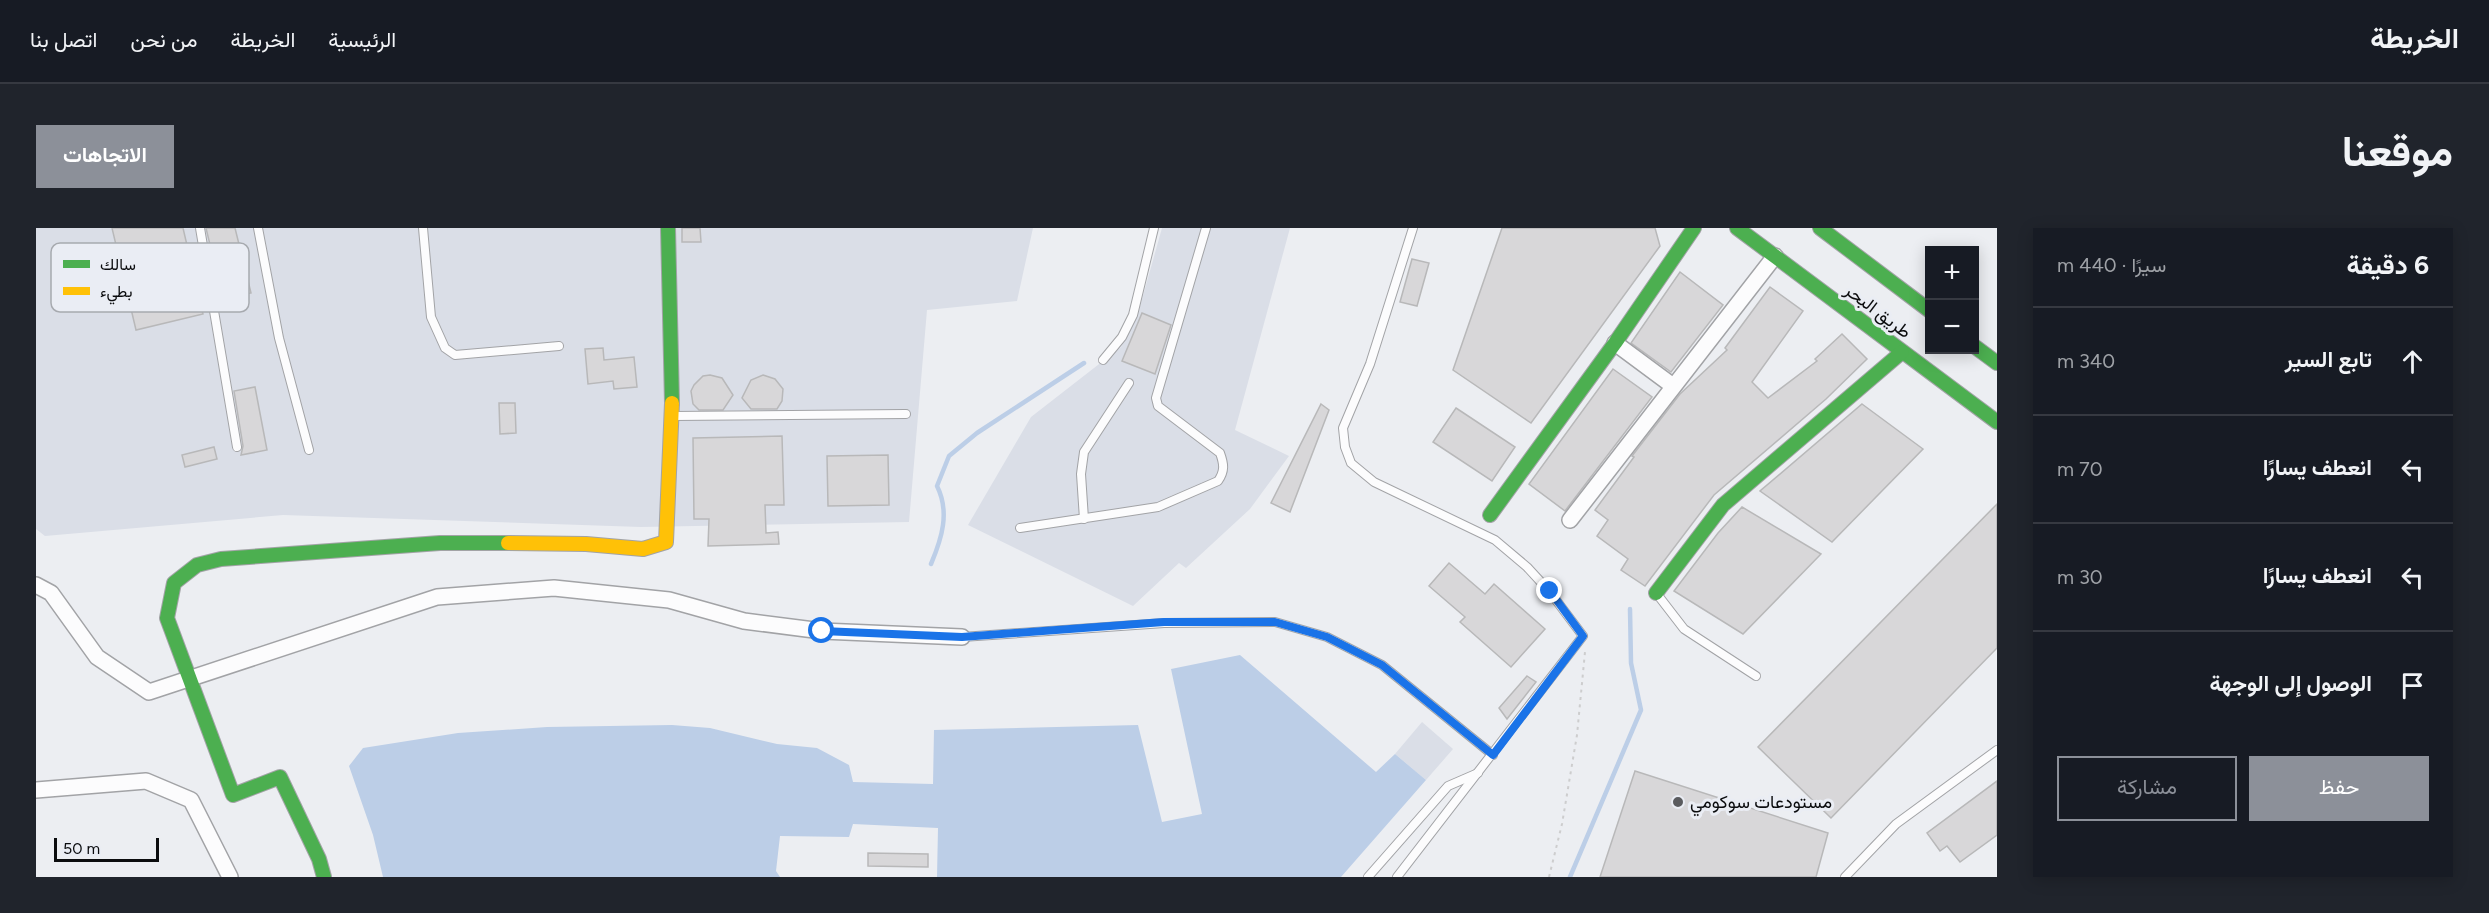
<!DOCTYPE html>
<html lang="ar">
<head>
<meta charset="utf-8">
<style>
	:root { --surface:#171b24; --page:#20242c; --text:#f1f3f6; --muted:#9ea1a6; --line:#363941; --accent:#8c9099 }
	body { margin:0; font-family:Figtree,Vazirmatn,sans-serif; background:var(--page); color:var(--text); direction:rtl }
	.controls { position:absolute; right:18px; top:18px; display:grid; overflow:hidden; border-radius:0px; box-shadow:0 3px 15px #0003 }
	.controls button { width:54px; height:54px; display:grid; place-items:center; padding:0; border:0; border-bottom:2px solid var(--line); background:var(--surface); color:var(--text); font:30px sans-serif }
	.scale { position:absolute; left:18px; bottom:15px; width:105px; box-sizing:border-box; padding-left:6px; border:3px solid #0b0c0e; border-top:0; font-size:16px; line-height:21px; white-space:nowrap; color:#0b0c0e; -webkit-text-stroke:4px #eaedf4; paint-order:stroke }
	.stop { position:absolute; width:18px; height:18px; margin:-14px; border:4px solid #1a73e8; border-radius:50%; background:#fff }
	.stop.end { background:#1a73e8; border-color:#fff; box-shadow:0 2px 6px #0008 }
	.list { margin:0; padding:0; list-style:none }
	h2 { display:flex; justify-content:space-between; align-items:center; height:78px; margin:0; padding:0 24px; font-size:26px }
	h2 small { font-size:20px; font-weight:400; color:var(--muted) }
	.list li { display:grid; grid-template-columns:39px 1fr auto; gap:18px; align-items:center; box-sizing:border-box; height:108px; padding:0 24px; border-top:2px solid var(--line) }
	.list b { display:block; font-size:22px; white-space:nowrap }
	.list em { font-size:20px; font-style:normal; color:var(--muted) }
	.actions { display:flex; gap:12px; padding:18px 24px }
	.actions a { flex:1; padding:14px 0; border:2px solid var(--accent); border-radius:0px; text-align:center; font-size:21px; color:var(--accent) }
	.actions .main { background:var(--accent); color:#fff }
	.icon { flex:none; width:33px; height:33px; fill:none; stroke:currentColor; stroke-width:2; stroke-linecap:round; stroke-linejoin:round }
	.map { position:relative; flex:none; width:1961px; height:649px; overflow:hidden; direction:ltr; border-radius:0px }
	header { display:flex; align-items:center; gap:36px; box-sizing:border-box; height:84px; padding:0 30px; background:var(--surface); border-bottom:2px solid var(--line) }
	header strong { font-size:28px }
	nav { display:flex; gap:33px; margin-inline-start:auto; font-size:21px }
	.intro { display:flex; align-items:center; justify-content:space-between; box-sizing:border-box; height:144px; padding:0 36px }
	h1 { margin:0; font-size:42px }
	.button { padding:15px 27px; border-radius:0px; background:var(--accent); color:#fff; font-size:21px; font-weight:700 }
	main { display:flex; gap:36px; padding:0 36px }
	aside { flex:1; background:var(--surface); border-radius:0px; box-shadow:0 3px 15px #0003 }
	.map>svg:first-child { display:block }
	.built { fill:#dadee7 }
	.water { fill:#bccee7 }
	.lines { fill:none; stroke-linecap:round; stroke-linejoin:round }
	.stream { stroke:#bccee7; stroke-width:4.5 }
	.building { fill:#d8d7d9; stroke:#b8b8b9; stroke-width:1.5 }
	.lane-casing { stroke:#a2a3a6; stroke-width:10 }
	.street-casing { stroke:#a2a3a6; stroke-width:18 }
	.fast-casing { stroke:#a2a3a6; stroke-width:16 }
	.slow-casing { stroke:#a2a3a6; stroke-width:16 }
	.path { stroke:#cdcdce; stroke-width:2; stroke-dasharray:3 4.5; stroke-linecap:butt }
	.lane { stroke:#fcfcfd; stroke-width:8 }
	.street { stroke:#fcfcfd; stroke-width:15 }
	.fast { stroke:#4caf50; stroke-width:14 }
	.slow { stroke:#ffc107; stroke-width:14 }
	.route { stroke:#1a73e8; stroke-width:8 }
	.poi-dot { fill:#5a5b5e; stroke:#eaedf4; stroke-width:2 }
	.labels { text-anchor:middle; stroke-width:6; stroke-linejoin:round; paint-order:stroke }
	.street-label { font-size:18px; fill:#0b0c0e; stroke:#eaedf4 }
	.poi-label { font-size:18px; fill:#0b0c0e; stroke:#eaedf4; text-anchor:start }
	.key { fill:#eaedf4; stroke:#a7aaaf; stroke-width:1.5 }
	.key-label { font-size:16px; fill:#0b0c0e }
</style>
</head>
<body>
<header>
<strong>الخريطة</strong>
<nav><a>الرئيسية</a><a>الخريطة</a><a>من نحن</a><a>اتصل بنا</a></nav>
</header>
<div class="intro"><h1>موقعنا</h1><a class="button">الاتجاهات</a></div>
<main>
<aside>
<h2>6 دقيقة<small>سيرًا · 440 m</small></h2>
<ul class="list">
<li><svg class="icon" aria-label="ahead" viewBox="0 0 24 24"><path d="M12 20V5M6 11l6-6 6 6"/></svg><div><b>تابع السير</b></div><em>340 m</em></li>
<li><svg class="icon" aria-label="left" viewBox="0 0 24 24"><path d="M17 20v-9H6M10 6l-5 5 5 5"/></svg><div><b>انعطف يسارًا</b></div><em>70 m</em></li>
<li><svg class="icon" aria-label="left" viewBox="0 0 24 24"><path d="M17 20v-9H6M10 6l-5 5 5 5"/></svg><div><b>انعطف يسارًا</b></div><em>30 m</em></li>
<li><svg class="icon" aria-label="arrive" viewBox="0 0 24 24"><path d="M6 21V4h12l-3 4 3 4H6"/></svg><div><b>الوصول إلى الوجهة</b></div></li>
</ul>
<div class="actions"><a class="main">حفظ</a><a>مشاركة</a></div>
</aside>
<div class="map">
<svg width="1961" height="649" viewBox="0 0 1961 649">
	<rect width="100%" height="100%" fill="#eceef2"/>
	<g class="built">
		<path d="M0,0H997L981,73L891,82L873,294L605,299L247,287L9,308L0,301Z"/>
		<path d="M1126,0H1254L1199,202L1253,228L1214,281L1150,340L1143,335L1097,378L932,297L995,189L1085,119L1103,82Z"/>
		<path d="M1386,494L1417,521L1390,552L1359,526Z"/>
	</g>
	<path class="water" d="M1204,427L1340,544L1359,526L1390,552L1305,649H901L902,600L817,596L813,609L744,608L740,643L744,649H347L337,607L313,538L327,520L422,505L511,499L636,497L674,500L741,516L781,520L813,537L817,554L897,556L898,502L1102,497L1126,594L1166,586L1135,441Z"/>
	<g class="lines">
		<g class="stream">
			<path d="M895,336C906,310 914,284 901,258L913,228L941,205L1048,135"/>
			<path d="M1534,649L1605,482L1595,435L1594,381"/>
		</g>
	</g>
	<g class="building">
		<path d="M76,0H147L167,86L100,102Z"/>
		<path d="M170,0H199L215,65L187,71Z"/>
		<path d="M646,0H664L665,14H646Z"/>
		<path d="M1466,0H1619L1624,18L1495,195L1417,142Z"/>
		<path d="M1376,31L1393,35L1381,78L1364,74Z"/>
		<path d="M1644,44L1687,77L1635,144L1595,115Z"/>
		<path d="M1734,59L1767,83L1716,154L1732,170L1781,133L1779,131L1806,106L1831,131L1790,171L1678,267L1609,358L1585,342L1592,331L1561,308L1572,292L1559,282L1598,229L1596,228L1644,166L1691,122L1689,120Z"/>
		<path d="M1106,85L1135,97L1119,146L1086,133Z"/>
		<path d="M567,120L568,132L598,129L601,159L578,161L577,153L552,156L549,121Z"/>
		<path d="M1577,141L1616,169L1529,283L1493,256Z"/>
		<path d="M674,147L686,150L697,167L687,182H663L657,176L655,163L658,157L667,148Z"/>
		<path d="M727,147L739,151L747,161L746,173L741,181H715L706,170L715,152Z"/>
		<path d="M219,159L231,222L205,227L207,218L198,163Z"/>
		<path d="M463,175H479L480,205L464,206Z"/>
		<path d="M1285,176L1293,182L1254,284L1235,275Z"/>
		<path d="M1826,176L1887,221L1796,314L1724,263Z"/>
		<path d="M1420,180L1479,219L1456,253L1397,214Z"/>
		<path d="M746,208L748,277H729L730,305L742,304L743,316L672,318L673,291H658L657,210Z"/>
		<path d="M178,219L181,231L149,239L146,227Z"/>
		<path d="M852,227L853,277L792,278L791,228Z"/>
		<path d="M1961,276V420L1795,590L1722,519Z"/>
		<path d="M1706,279L1785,326L1707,406L1638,363L1682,305Z"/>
		<path d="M1413,335L1449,366L1458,356L1509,401L1475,439L1424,394L1429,389L1393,358Z"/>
		<path d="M1491,448L1500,454L1471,491L1463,480Z"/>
		<path d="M1599,543L1792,605L1780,649H1564Z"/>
		<path d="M1961,553V607L1924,634L1911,618L1904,623L1891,605Z"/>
		<path d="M832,625L892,626V639L832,638Z"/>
	</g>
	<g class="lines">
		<defs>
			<g id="lane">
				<path d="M164,0L201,219"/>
				<path d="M222,0L243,110L273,222"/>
				<path d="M387,0L395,89L409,120L419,127L523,118"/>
				<path d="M1067,132L1086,109L1097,87L1118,0"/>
				<path d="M637,188L870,186"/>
				<path d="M1048,291L1045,246L1048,224L1093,155"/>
				<path d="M984,300L1122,279L1182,253C1189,243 1188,236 1184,225L1122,178L1120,170L1170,0"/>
				<path d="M1621,366L1648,401L1720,448"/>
				<path d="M926,409L1128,395L1239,394L1291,409L1346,437L1457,527"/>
				<path d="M1332,649L1412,558L1442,545"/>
				<path d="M1361,649L1547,408L1514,364L1491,339L1459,312L1338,254L1315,235L1309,219L1307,200L1334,136L1377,0"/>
				<path d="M1809,649L1860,596L1961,522"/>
			</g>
			<g id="street">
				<path d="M1579,115L1637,158"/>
				<path d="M1534,292L1739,28"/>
				<path d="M0,357L15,365L61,429L113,464L401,369L518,360L633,372L708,393L786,403L926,409"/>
				<path d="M0,562L110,553L155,572L194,649"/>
			</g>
			<g id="fast">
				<path d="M632,0L636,175"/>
				<path d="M1701,0L1961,194"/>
				<path d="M1784,0L1894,83"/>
				<path d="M1938,118L1961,135"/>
				<path d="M1454,287L1579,115L1658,0"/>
				<path d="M1620,365L1687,277L1866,124"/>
				<path d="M288,649L283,631L244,549L197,567L131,390L138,355L161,337L185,331L404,315H472"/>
			</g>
			<path id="slow" d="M472,315L550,316L607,321L630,314L636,175"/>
		</defs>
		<use href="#lane" class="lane-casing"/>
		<use href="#street" class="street-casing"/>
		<use href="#fast" class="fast-casing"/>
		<use href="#slow" class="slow-casing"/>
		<path class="path" d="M1513,649L1526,596L1541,507L1549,424"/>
		<use href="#lane" class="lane"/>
		<use href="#street" class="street"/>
		<use href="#fast" class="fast"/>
		<use href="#slow" class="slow"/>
	</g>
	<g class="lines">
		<path class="route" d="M786,403L926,409L1128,394H1239L1291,409L1346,437L1457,527L1547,408L1514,363"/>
	</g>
	<circle class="poi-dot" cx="1642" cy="574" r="6"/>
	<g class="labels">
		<g class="street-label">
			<text transform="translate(1842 83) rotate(37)" y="6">طريق البحر</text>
		</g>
		<g class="poi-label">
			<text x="1654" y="580">مستودعات سوكومي</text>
		</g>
	</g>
	<rect x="15" y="15" width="198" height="69" rx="9" class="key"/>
	<rect x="27" y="32" width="27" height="8" fill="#4caf50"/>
	<rect x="27" y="59" width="27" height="8" fill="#ffc107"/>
	<g class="key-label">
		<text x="64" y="42">سالك</text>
		<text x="64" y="69">بطيء</text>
	</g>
</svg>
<div class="controls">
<button>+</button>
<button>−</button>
</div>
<div class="scale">50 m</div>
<div class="stop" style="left:786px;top:403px"></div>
<div class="stop end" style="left:1514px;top:363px"></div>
</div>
</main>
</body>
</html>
